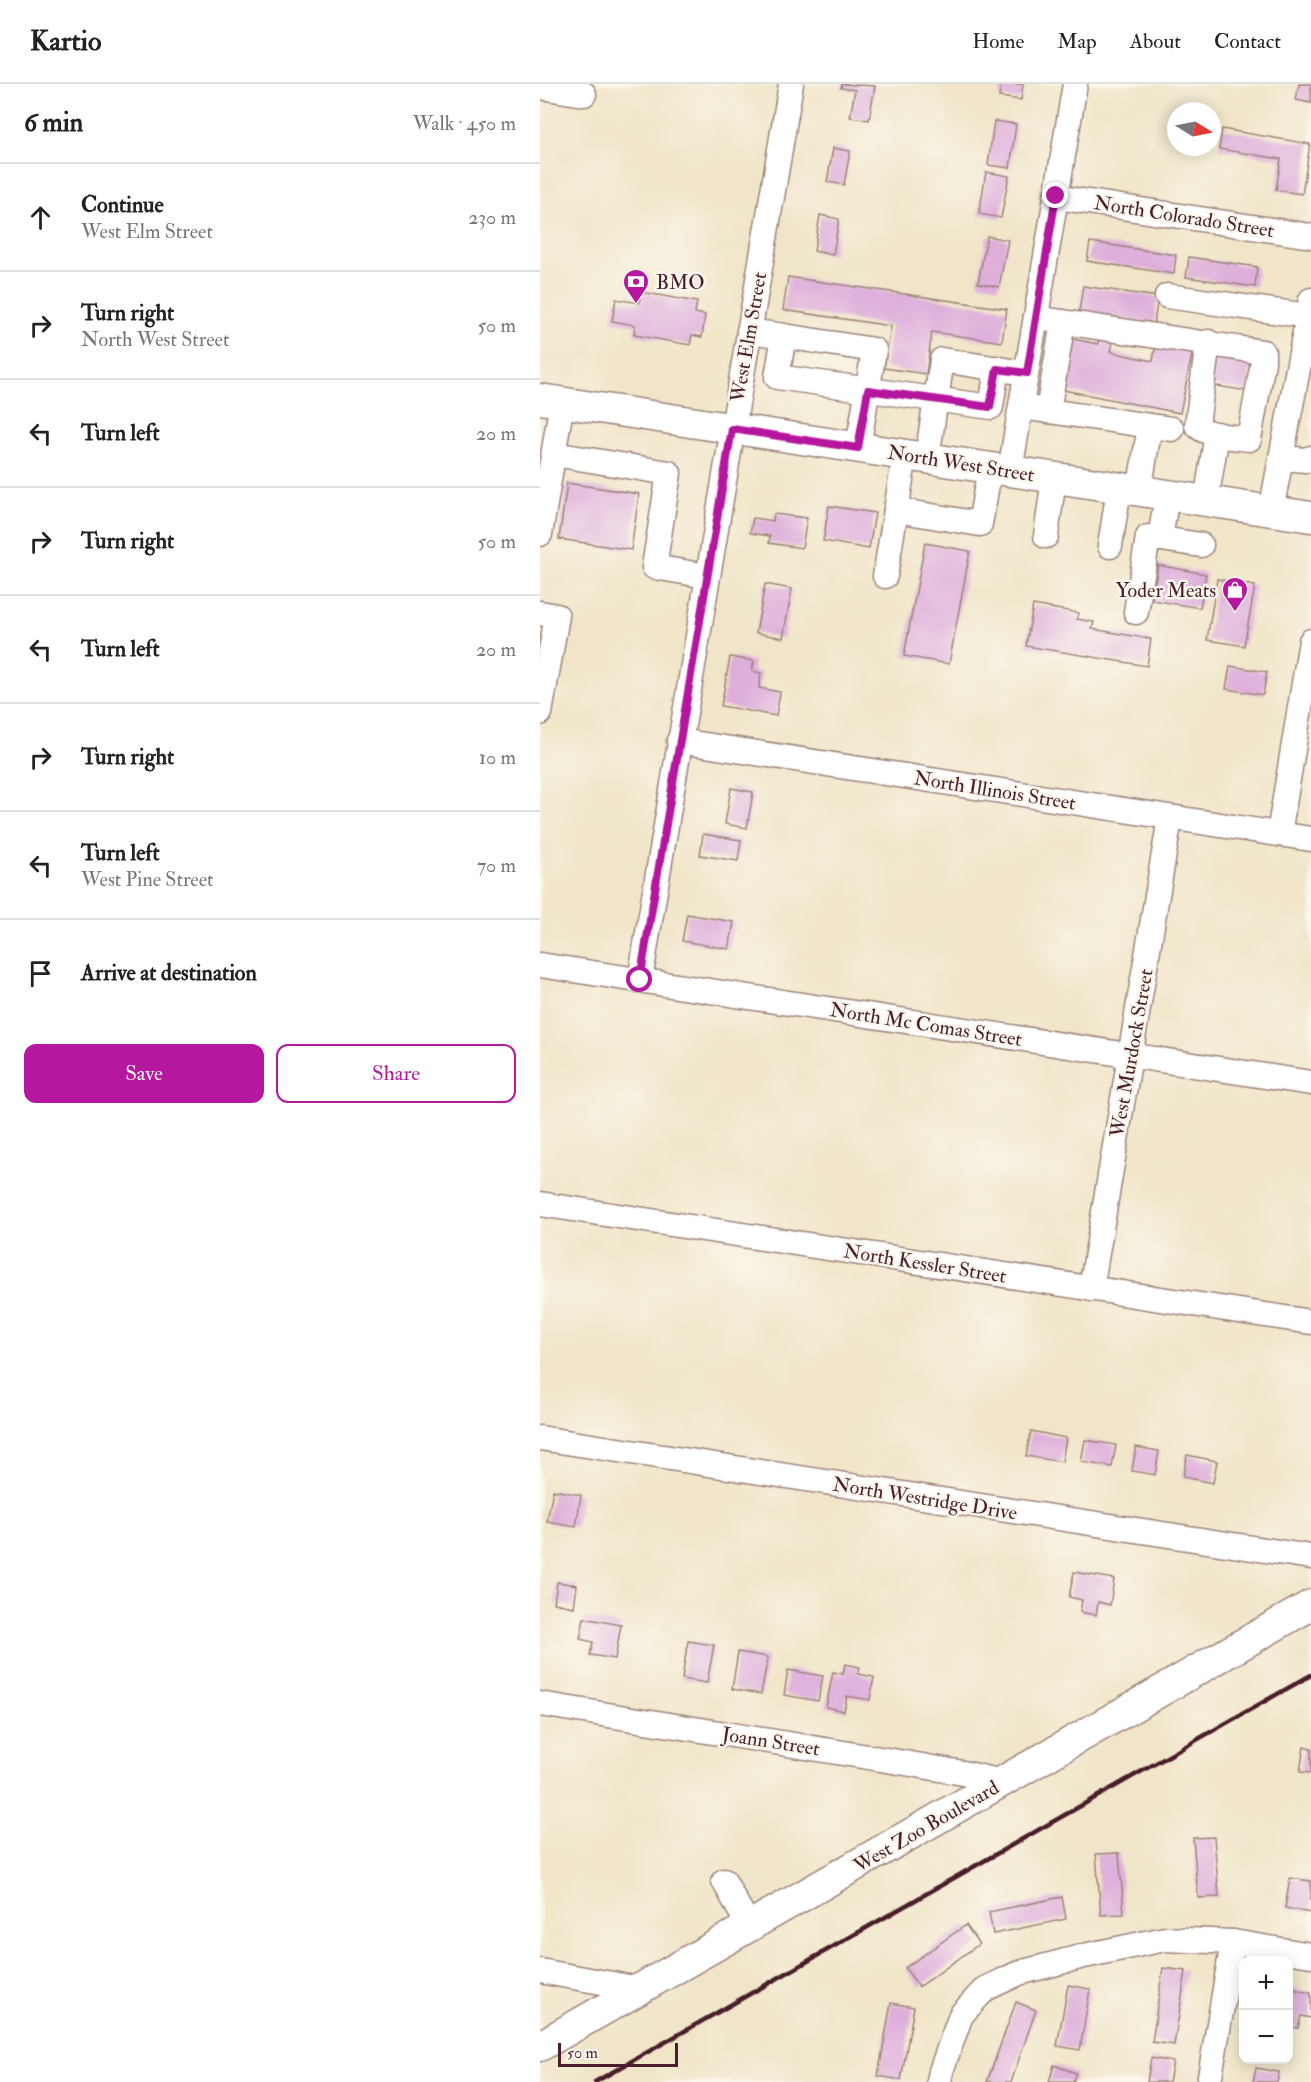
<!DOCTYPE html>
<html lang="en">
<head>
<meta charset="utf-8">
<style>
	:root { --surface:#fff; --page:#f6f6f6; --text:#222; --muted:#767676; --line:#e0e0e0; --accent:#b5179e }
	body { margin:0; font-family:"IM FELL Double Pica",serif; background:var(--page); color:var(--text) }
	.controls { position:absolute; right:18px; bottom:18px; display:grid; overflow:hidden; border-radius:12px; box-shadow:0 3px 15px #0003 }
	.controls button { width:54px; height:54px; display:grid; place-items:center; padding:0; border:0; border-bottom:2px solid var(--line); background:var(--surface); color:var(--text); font:30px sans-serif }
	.compass { position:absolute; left:627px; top:18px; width:54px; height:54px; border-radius:50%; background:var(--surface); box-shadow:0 3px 15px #0003; rotate:100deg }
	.scale { position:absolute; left:18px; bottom:15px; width:120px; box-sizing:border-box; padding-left:6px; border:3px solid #4a1f2b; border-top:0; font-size:16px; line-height:21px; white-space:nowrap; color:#4a1f2b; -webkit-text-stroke:4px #fbf7ec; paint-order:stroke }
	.stop { position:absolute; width:18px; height:18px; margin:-14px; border:4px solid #b5179e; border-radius:50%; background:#fff }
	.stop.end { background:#b5179e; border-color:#fff; box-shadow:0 2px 6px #0008 }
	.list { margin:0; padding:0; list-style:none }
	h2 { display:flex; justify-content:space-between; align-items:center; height:78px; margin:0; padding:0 24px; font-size:26px }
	h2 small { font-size:20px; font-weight:400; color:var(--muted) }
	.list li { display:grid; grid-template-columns:39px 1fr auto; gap:18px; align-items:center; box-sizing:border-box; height:108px; padding:0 24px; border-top:2px solid var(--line) }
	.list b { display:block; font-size:22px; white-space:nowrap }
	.list p { margin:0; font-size:20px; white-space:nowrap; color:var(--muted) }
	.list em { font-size:20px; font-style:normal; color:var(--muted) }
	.actions { display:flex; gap:12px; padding:18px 24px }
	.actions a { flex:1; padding:14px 0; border:2px solid var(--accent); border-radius:12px; text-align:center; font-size:21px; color:var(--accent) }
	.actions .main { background:var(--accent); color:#fff }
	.icon { flex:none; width:33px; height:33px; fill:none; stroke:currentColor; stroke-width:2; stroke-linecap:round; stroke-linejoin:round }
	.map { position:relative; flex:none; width:771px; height:1998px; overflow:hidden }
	header { display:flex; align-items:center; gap:36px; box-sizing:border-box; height:84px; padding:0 30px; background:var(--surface); border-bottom:2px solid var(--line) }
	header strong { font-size:28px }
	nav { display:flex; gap:33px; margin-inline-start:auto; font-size:21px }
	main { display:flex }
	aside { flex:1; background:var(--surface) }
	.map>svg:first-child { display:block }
	.building { fill:#deafdb }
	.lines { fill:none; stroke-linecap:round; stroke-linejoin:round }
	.minor-casing { stroke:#9d827a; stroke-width:27 }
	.major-casing { stroke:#9d827a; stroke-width:33 }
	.minor { stroke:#fff; stroke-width:24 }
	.major { stroke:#fff; stroke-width:30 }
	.rail { stroke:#4a1f2b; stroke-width:4.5 }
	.route { stroke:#b5179e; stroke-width:8 }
	.labels { text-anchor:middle; stroke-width:5; stroke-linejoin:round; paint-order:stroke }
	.street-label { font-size:20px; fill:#4a1f2b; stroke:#fbf7ec }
	.poi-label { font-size:20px; fill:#4a1f2b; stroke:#fbf7ec; text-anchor:start }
</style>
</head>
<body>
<header>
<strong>Kartio</strong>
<nav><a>Home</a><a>Map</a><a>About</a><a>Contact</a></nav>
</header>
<main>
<aside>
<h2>6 min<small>Walk · 450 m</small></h2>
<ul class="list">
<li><svg class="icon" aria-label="ahead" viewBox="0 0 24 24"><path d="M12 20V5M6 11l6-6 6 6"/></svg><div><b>Continue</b><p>West Elm Street</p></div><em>230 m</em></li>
<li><svg class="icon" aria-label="right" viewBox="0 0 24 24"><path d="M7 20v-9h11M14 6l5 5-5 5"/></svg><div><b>Turn right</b><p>North West Street</p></div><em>50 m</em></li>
<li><svg class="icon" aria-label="left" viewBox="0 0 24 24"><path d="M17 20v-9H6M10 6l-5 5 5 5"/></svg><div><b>Turn left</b></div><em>20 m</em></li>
<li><svg class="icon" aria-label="right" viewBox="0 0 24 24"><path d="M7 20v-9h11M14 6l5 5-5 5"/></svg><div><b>Turn right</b></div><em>50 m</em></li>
<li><svg class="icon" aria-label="left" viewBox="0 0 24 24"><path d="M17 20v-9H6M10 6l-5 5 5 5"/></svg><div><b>Turn left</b></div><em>20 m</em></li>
<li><svg class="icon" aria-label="right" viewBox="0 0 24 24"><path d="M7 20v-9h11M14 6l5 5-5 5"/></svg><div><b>Turn right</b></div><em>10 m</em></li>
<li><svg class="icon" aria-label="left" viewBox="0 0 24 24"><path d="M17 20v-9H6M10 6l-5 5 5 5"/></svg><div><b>Turn left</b><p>West Pine Street</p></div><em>70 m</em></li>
<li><svg class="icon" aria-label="arrive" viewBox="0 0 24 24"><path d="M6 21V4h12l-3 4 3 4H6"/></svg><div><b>Arrive at destination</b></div></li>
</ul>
<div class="actions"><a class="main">Save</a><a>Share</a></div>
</aside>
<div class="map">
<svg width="771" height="1998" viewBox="0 0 771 1998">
	<rect width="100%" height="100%" fill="#fbf7ec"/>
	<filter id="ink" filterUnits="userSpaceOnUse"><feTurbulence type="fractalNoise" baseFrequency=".0167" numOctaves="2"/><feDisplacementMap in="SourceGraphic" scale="12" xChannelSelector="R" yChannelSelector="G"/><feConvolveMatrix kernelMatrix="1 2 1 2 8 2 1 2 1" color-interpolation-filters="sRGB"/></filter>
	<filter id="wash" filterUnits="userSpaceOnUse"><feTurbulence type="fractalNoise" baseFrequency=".008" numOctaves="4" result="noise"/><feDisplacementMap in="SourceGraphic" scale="24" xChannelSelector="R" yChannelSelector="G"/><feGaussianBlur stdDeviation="1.35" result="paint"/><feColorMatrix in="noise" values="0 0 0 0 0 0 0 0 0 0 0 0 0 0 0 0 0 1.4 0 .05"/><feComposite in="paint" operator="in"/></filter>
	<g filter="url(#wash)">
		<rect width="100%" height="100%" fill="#f0e5c8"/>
		<g id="blocks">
			<g class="building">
				<path d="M302,0L335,2L329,36L310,33L315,6L301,4Z"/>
				<path d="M461,0H483L481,16L459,13Z"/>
				<path d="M759,0H771V19L756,16Z"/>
				<path d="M454,37L476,40L470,84L448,81Z"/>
				<path d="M682,45L770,60L762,110L736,106L741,75L679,65Z"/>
				<path d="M293,64L310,67L304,101L287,98Z"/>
				<path d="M446,88L469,92L461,134L439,130Z"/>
				<path d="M280,131L299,135L293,171L274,167Z"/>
				<path d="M447,152L468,156L459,203L438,199Z"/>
				<path d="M550,158L636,171L634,190L547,177Z"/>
				<path d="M649,173L717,183L715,203L646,193Z"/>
				<path d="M248,193L467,225L462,258L392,248L386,290L344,284L351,242L243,226Z"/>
				<path d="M543,202L618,213L614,239L539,228Z"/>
				<path d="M101,208L157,218L155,229L165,231L162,253L152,251L150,261L94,251L95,241L72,237L76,215L99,219Z"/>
				<path d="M560,249L574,252L571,268L613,277L616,259L653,266L640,329L518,305L528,254L558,260Z"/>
				<path d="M676,270L712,277L707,307L670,301Z"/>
				<path d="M27,399L99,410L91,466L19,455Z"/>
				<path d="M289,422L335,429L329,465L283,457Z"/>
				<path d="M234,430L267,434L262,464L229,459L230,452L210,449L213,434L233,437Z"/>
				<path d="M385,459L430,467L409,580L364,572Z"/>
				<path d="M618,481L666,490L660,524L612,516Z"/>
				<path d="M677,495L715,502L704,562L667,556Z"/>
				<path d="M225,500L252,505L243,554L216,549Z"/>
				<path d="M493,521L539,529L537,535L554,538L552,545L611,555L607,582L486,562Z"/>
				<path d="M190,573L214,577L212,587L221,589L219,604L240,608L236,632L181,622Z"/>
				<path d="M690,582L727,588L723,611L686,605Z"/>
				<path d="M191,704L213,708L207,744L185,740Z"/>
				<path d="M163,750L201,756L198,777L160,771Z"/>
				<path d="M147,830L194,838L189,865L142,857Z"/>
				<path d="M491,1347L526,1354L522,1378L486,1372Z"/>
				<path d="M545,1356L576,1361L572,1383L541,1378Z"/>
				<path d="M596,1363L619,1367L615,1391L592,1387Z"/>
				<path d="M647,1371L677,1377L673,1399L643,1393Z"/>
				<path d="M13,1406L41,1411L36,1443L7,1438Z"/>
				<path d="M534,1488L574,1495L570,1521L558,1518L556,1531L540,1528L542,1516L529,1513Z"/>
				<path d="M17,1498L37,1501L34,1523L14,1519Z"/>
				<path d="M44,1534L81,1541L75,1575L50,1571L53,1558L40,1555Z"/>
				<path d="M148,1557L174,1561L167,1599L142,1595Z"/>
				<path d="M198,1568L228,1573L221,1610L192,1605Z"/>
				<path d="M305,1580L320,1583L318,1590L334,1593L330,1616L307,1612L304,1627L286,1623L293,1588L303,1590Z"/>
				<path d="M248,1586L283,1592L278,1617L244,1611Z"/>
				<path d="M764,1663L771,1665V1689L760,1688Z"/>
				<path d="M674,1753L679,1813L658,1814L653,1754Z"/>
				<path d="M579,1769L584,1830L561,1831L556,1770Z"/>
				<path d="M750,1794L771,1797V1829L745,1824Z"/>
				<path d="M522,1813L526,1835L453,1850L449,1828Z"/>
				<path d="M426,1841L439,1860L379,1903L365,1884Z"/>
				<path d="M623,1884L646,1887L634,1961L612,1958Z"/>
				<path d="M528,1901L550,1905L540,1966L517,1962Z"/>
				<path d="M748,1904L771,1909V1934L761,1932L758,1944L748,1942Z"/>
				<path d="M476,1918L496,1926L471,1998H447Z"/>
				<path d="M351,1919L374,1923L361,1996L338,1992Z"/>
				<path d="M611,1974L633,1978L629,1998H607Z"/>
				<path d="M514,1981L536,1989L533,1998H509Z"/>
				<path d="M716,1984L739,1988L737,1998H713Z"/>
			</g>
		</g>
	</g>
	<g filter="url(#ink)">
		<use href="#blocks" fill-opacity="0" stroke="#9d827a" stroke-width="1.5"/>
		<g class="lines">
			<defs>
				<g id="minor">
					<path d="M0,3L44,10"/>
					<path d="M516,113L771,152"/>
					<path d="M627,212L768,232"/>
					<path d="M496,234L723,268V278L709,355C695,353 665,352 657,341L668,258"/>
					<path d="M209,247L244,252L237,293L451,323L457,284"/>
					<path d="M244,252L334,266L318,364"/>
					<path d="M481,323L632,345"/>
					<path d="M508,327L523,238"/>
					<path d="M14,370L129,389L114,483L167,492"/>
					<path d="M365,371L356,426L440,440L450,384"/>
					<path d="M387,374L402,276L472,287"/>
					<path d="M741,374L766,376L771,374"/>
					<path d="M470,387L535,0"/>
					<path d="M599,407L610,342"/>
					<path d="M666,417L677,350"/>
					<path d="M731,427L771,216"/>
					<path d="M0,450L22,318"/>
					<path d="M506,452L514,394"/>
					<path d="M620,455L627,411"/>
					<path d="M570,462L579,404"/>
					<path d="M345,492L356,426"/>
					<path d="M596,528L608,453L661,461"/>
					<path d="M0,529L17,532L0,629"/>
					<path d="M139,657L771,755"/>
					<path d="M739,750L771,557"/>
					<path d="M0,881L771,999"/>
					<path d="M100,896L251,0"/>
					<path d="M0,1120L771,1238"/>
					<path d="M551,1205L630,734"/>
					<path d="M0,1354L771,1473"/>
					<path d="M0,1620L365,1679L423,1689L462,1698"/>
					<path d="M184,1797L209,1843"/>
					<path d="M0,1887L100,1905"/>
					<path d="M399,1998L401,1987L421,1931L445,1905L479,1889L544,1872L625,1855L693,1858L771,1871"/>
					<path d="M669,1998L693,1858"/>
				</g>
				<g id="major">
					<path d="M0,315L771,433"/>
					<path d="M0,1962L771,1521"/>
				</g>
			</defs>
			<use href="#minor" class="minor-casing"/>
			<use href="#major" class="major-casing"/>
			<use href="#minor" class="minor"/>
			<use href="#major" class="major"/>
			<path class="rail" d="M55,1998L771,1591"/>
		</g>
	</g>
	<g class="lines" filter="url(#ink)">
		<path class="route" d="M100,896L192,345L318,364L328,306L450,323L457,285L487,289L516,112"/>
	</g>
	<defs>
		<symbol id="bank-pin" viewBox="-11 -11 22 30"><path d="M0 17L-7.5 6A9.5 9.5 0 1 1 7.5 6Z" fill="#b5179e" stroke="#fbf7ec"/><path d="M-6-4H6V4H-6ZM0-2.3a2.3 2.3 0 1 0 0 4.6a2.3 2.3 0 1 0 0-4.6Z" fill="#fff"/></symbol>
		<symbol id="shop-pin" viewBox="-11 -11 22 30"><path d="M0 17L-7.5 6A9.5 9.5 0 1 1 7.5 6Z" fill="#b5179e" stroke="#fbf7ec"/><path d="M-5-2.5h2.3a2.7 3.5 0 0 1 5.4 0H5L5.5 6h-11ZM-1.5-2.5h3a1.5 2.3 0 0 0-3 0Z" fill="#fff"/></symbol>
	</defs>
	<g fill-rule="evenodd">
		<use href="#bank-pin" x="81" y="183" width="30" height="40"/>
		<use href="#shop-pin" x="680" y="491" width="30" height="40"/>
	</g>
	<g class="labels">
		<g class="street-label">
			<text transform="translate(644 132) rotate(9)" y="7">North Colorado Street</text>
			<text transform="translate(208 253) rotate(-80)" y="7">West Elm Street</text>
			<text transform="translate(421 379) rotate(9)" y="7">North West Street</text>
			<text transform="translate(455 706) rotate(9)" y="7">North Illinois Street</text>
			<text transform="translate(386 940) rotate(9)" y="7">North Mc Comas Street</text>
			<text transform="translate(591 969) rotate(-80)" y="7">West Murdock Street</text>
			<text transform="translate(385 1179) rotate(9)" y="7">North Kessler Street</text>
			<text transform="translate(385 1414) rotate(9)" y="7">North Westridge Drive</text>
			<text transform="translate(231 1657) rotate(9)" y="7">Joann Street</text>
			<text transform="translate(386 1742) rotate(-30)" y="7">West Zoo Boulevard</text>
		</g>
		<g class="poi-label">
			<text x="116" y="205">BMO</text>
			<text x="676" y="513" text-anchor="end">Yoder Meats</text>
		</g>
	</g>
</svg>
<div class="controls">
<button>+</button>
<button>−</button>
</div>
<svg class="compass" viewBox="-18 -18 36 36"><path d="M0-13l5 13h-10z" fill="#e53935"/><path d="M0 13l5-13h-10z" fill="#767676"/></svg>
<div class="scale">50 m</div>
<div class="stop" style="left:100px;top:896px"></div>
<div class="stop end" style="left:516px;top:112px"></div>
</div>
</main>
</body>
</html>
